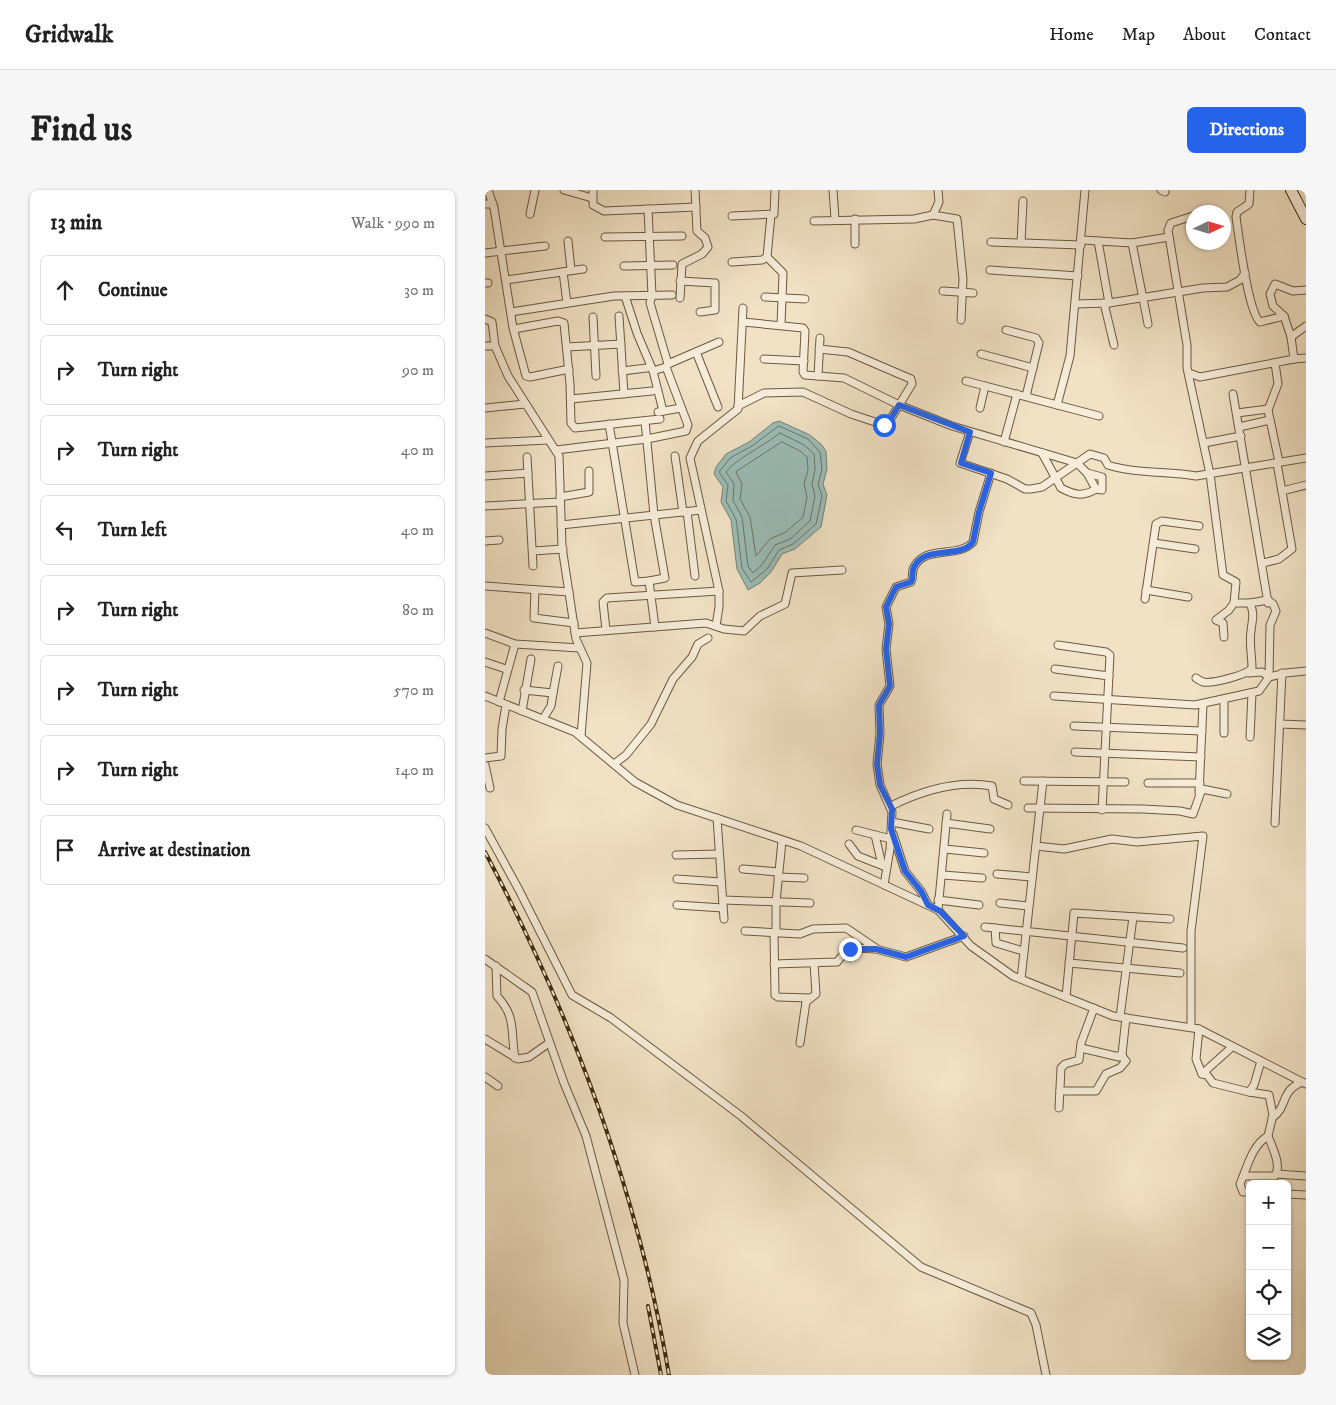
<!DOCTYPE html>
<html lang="en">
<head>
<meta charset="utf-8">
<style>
	:root { --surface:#fff; --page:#f6f6f6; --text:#222; --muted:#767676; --line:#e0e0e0; --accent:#2563eb }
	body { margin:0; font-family:"IM FELL DW Pica",serif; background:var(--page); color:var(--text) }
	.controls { position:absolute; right:15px; bottom:15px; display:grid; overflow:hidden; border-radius:8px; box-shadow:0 1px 4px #0004 }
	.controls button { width:45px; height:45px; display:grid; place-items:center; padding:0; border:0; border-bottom:1px solid var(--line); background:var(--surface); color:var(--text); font:25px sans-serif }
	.compass { position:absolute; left:701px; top:15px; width:45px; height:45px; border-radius:50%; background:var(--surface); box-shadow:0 1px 4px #0004; rotate:86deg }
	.stop { position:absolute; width:15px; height:15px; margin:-11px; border:4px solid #2563eb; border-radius:50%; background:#fff }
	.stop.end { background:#2563eb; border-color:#fff; box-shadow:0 1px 5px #0008 }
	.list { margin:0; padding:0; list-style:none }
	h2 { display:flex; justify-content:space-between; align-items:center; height:65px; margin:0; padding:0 20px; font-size:21px }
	h2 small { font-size:16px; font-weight:400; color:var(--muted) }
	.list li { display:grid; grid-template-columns:32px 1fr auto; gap:15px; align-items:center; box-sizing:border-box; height:70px; margin:0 10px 10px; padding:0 10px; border:1px solid var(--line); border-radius:8px }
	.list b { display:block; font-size:19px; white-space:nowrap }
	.list em { font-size:16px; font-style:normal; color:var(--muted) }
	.icon { flex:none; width:28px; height:28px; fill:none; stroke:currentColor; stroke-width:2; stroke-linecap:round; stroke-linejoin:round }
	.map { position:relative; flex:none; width:821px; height:1185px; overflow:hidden; border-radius:8px }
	header { display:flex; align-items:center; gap:30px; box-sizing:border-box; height:70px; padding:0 25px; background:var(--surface); border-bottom:1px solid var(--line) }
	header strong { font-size:24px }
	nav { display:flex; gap:28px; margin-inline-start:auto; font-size:18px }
	.intro { display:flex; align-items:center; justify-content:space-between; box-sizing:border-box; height:120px; padding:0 30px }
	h1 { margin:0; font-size:35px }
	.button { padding:12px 22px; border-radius:8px; background:var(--accent); color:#fff; font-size:18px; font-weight:700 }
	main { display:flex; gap:30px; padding:0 30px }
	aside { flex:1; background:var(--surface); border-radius:8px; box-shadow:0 1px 4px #0004 }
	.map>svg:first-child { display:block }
	.water { fill:#9bbdb8; stroke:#778374 }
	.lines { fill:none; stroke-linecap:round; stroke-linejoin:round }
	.shore { stroke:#6e7464; stroke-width:1 }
	.street-casing { stroke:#6c593c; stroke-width:9 }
	.secondary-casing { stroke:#402b0f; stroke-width:12 }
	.street { stroke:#f6ecd9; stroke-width:7 }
	.secondary { stroke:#f6ecd9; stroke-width:10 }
	.rail-casing { stroke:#402b0f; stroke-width:4 }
	.rail { stroke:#f6ecd9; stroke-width:2; stroke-dasharray:5.5; stroke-linecap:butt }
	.route { stroke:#2563eb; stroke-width:6 }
</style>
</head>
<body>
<header>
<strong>Gridwalk</strong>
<nav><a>Home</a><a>Map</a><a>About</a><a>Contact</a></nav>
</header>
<div class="intro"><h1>Find us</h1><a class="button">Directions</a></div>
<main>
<aside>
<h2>13 min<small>Walk · 990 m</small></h2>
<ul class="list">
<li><svg class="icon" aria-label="ahead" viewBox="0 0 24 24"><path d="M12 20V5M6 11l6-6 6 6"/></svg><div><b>Continue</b></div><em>30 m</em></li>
<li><svg class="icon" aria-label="right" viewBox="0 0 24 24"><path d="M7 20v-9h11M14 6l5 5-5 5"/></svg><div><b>Turn right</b></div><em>90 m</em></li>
<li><svg class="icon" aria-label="right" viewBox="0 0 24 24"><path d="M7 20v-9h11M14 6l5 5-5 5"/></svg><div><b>Turn right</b></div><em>40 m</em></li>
<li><svg class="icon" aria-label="left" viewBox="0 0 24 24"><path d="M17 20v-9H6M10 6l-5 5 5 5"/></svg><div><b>Turn left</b></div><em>40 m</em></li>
<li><svg class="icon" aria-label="right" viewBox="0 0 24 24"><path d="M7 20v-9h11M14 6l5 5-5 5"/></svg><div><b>Turn right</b></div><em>80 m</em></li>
<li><svg class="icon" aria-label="right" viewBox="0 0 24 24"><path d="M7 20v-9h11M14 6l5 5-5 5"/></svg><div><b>Turn right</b></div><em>570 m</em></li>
<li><svg class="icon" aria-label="right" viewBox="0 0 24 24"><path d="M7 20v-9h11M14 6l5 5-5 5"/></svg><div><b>Turn right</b></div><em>140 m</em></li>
<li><svg class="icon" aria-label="arrive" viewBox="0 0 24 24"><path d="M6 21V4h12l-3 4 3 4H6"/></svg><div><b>Arrive at destination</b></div></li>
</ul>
</aside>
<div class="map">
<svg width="821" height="1185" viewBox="0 0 821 1185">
	<rect width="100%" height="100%" fill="#f1e2c5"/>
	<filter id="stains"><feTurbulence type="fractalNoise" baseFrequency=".004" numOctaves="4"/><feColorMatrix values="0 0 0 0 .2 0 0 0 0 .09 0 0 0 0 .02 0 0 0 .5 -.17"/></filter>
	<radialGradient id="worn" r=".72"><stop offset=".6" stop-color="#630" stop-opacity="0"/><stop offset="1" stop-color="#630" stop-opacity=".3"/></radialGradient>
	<path class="water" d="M294,231L325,245L336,254L341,261L342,279L338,294L342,305L336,337L310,359L297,364L286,382L275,393L263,400L252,379L246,330L236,312L238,297L229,284L231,277L241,264L264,252L288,233Z"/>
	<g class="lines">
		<g class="shore">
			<path d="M294,236L323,249L335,262L337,280L333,294L337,306L331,334L308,354L294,360L282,379L266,392L257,378L251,329L241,311L243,295L234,282L245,268L267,256Z"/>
			<path d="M295,243L319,255L329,264L330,280L327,294L330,306L325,331L305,349L290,355L277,375L268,383L263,376L257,327L248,310L249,294L241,282C251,269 280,255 295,243Z"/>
			<path d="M297,252L315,261L322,267L323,280L319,294L322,307L318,327L301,342L285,349L271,366L265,327L255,309L257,294L251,282Z"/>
		</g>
		<defs>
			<g id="street">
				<path d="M3,0L9,18L28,138L41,186L45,187L84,179"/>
				<path d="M79,0L107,8"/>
				<path d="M108,0V15L119,21L211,17"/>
				<path d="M348,0L350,29"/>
				<path d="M453,0L454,12L448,25L472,29L478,89L476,130"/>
				<path d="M676,0L680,2"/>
				<path d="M765,0L764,14L752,22L751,27C754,47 763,122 775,132L799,126L806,147L821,136"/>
				<path d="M0,14H8"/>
				<path d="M163,19L167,105L165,113L183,174"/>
				<path d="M45,24L50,0"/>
				<path d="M247,26L289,24L290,0"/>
				<path d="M708,26L686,33L683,40L702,155V178L725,284L738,385L751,392L749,413L744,420L731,430L738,433L739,447"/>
				<path d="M329,31L429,29L448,25"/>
				<path d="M120,47L197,46"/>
				<path d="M597,50L647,53L684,47"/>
				<path d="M83,51L86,80"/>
				<path d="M613,51L624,113"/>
				<path d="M506,52L596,55"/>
				<path d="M536,53L538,11"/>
				<path d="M647,53L663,134"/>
				<path d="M370,54V29"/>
				<path d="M0,63L60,56"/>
				<path d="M282,67L298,83L296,135"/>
				<path d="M247,72L277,70L282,67L286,25"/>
				<path d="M139,76L188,75"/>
				<path d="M505,80L593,86"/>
				<path d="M78,82L82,113"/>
				<path d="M21,90L98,79"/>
				<path d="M195,91L230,93V120L215,122"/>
				<path d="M0,93H3"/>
				<path d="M458,101L488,103"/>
				<path d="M140,106L152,143L168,181L181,177"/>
				<path d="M280,107L320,109"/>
				<path d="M195,108L197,74L217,64L223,57L220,48L212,41L210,0"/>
				<path d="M619,113L629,155"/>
				<path d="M590,114L624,113L718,98L742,97L755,90L760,83"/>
				<path d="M26,122L129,106L187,105"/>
				<path d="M134,126L139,204"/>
				<path d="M799,126L788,116L785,104L790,94L808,101L821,100"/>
				<path d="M108,127L111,186"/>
				<path d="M0,129L7,132L10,156"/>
				<path d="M258,132L318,138L320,141L318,182L320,185L359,188L414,215L467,236L592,273L605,264L619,268L623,275C651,284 682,281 711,286L821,268"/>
				<path d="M29,139L73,131L79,133L85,194L86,233L90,238L175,229"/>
				<path d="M521,140L551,148L554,153L541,206"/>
				<path d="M0,156H10L23,186L74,266L77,357L91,449L102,473L96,546"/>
				<path d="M82,157L136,154"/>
				<path d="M211,162L233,217"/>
				<path d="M496,164L548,178"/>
				<path d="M279,169L319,171"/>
				<path d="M809,169L821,168"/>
				<path d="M790,173L793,194L783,220L794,272"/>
				<path d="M137,181L162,178"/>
				<path d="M168,181L178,221"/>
				<path d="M704,183L715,187L809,169L806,147"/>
				<path d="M333,186L335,148"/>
				<path d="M481,191L614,226"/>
				<path d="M748,204L783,413"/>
				<path d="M86,209L167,201"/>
				<path d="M572,215L585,166L600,0"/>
				<path d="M253,216L279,203L318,202L366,224L399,235L403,233L427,194L426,189L363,162L334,159"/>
				<path d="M0,218L40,214"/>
				<path d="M495,218L500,196"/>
				<path d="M173,222L196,218"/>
				<path d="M752,223L783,219"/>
				<path d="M160,231L169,325L180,388L164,391"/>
				<path d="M124,234L150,392L164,391L170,437"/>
				<path d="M754,237L785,230"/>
				<path d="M485,242L475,273L522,289L540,299H546L557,297L592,273L602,283L617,287V300L611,299L602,283"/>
				<path d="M519,252L532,204"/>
				<path d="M0,253L63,250"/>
				<path d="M719,253L756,246"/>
				<path d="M71,260L162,249L201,241L203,235L181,177L183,174L234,152"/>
				<path d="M557,263L576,298C589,305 598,307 611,299"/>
				<path d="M190,266L198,322"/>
				<path d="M42,267L48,376"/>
				<path d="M0,286L43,283"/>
				<path d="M797,301L821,295"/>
				<path d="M75,307L104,302V281"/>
				<path d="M0,316L75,312"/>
				<path d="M202,322L210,386"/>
				<path d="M76,335L216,320"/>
				<path d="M0,351L14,350"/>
				<path d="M669,353L710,359"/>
				<path d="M48,361L78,359"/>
				<path d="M778,373L794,369L807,359L792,273"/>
				<path d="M0,396L84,402"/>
				<path d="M50,400L49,428L89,433"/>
				<path d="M661,400L703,407"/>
				<path d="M660,409L671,334L677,331L714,336"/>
				<path d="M231,436L234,417V401L205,268L213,251L253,219L258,118"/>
				<path d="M121,440L118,412L122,408L234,401"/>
				<path d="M0,443L30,454L94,458"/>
				<path d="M90,443L221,433L239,439L259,441L275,426L300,414L307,383L357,380"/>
				<path d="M573,455L621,462L625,465L617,620"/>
				<path d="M0,472L21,479"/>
				<path d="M570,479L624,486"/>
				<path d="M763,483L777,482L784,487L785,435L791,421L788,414L783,410L765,413"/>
				<path d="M711,488C711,488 717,492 718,492C727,494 762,485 767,478C767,466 764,453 766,441C767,430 770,425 765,413H749"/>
				<path d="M39,500L68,503L73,476"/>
				<path d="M0,506L90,542L150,592L192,615L316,656L453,720L486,756L528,786L628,826L714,839L821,894"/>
				<path d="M569,506L710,515L774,501L784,487L801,483L821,481"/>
				<path d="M14,512L30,454"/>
				<path d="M37,521L46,469"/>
				<path d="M58,529L66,516L68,503"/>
				<path d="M795,534L821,535"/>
				<path d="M589,536L717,541"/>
				<path d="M739,543V509"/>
				<path d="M765,547L767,503"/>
				<path d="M590,562L716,567"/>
				<path d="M0,568L16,566L17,539L21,515"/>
				<path d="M129,574L141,565L166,534L188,489L207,467L213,454L223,448"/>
				<path d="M0,575L5,598"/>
				<path d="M539,591L640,592"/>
				<path d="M663,593H715"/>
				<path d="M714,603L718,514"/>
				<path d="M406,616C436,601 473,590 507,596L509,609L523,615"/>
				<path d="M543,618L658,619L695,621L708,624L717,599L742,604"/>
				<path d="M232,628L239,729"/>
				<path d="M407,632L444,639"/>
				<path d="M461,633L505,639"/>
				<path d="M790,633L797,483"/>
				<path d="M0,638L34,700L87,805L126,828L256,926L436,1077L546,1123L551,1135L561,1185"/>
				<path d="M371,640L406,649"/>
				<path d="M408,644L420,681L436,701L443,715"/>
				<path d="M390,645L397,675"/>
				<path d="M364,654L373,666L401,677"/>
				<path d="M551,656L579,659L627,649L652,652L718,646L706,741V837"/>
				<path d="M460,659L499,663"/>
				<path d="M191,665L234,664"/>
				<path d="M258,679L293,682"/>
				<path d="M512,684L547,687"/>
				<path d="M458,685L497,688"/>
				<path d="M293,687L319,688"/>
				<path d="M192,689L236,692"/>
				<path d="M399,695L405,659L407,622L395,595L392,574L395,544L394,515L405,496L401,459L404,434L401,417L411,397L426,392C429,387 426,382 429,377C441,354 473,369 488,352L494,322L506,283"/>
				<path d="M238,710L325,713"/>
				<path d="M453,710L494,715"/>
				<path d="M515,713L543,716"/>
				<path d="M192,715L238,718"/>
				<path d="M453,720L462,624"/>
				<path d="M500,737L698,758"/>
				<path d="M510,738L511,753L538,761"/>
				<path d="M260,741L315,744L328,739L361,738L392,759"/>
				<path d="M289,743L290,805L293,807L324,808"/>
				<path d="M291,743V712L297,651"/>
				<path d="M0,769L47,802L79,893L101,946L139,1090L138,1133L150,1185"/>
				<path d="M584,773L695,783"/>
				<path d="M289,774L352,772L362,760L369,758L391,759L421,767L479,746"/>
				<path d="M11,776L12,806C32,828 25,840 30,868"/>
				<path d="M536,789L558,591"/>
				<path d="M581,807L589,723L685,729"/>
				<path d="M635,827L648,727"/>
				<path d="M714,839L711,869L717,884L722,885L728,893L764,902"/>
				<path d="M0,849L33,869L44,867L64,853"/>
				<path d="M315,853L321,812L331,804L329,773"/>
				<path d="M596,858L634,867L635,865L639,869L637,864L641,828"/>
				<path d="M717,884L747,857"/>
				<path d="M0,887L13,896"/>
				<path d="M575,901H611L621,884L635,878L641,871L639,869"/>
				<path d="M574,918L576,878L580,874L594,870L596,853L609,818"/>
				<path d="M787,928C804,916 794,902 817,892"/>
				<path d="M791,984L821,986"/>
				<path d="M759,986H790C797,975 787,957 783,946"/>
				<path d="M765,1002H758L755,994C762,978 767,955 783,946L788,925L784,905L764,902L769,895L776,871"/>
				<path d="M802,1004L821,1005"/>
			</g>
			<path id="secondary" d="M806,0L821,29"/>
		</defs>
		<use href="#street" class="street-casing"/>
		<use href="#secondary" class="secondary-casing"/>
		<use href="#street" class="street"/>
		<use href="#secondary" class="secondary"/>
		<defs>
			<g id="rail">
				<path d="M0,662C87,826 153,1002 184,1185"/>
				<path d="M163,1116L176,1185"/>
			</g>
		</defs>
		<use href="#rail" class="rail-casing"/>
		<use href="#rail" class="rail"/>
	</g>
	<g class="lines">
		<path class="route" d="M365,759H391L421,767L479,746L455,721L443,715L436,701L420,681L406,639L407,619L395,595L392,574L395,544L394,515L405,496L401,459L404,434L401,417L411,397L426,392C429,387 426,382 429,377C441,354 474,370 488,352L494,322L506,283L476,273L485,242L414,215L403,233L399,235"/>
	</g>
	<rect width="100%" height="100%" filter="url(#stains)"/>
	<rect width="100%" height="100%" fill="url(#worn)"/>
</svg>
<div class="controls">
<button>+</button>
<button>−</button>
<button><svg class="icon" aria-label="locate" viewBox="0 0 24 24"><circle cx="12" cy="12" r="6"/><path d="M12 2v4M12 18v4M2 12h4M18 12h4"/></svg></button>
<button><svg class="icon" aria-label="layers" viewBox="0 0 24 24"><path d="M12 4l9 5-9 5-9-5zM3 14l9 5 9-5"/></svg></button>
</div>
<svg class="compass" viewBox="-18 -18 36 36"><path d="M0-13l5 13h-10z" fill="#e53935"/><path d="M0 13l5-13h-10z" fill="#767676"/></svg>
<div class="stop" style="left:399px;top:235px"></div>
<div class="stop end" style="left:365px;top:759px"></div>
</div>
</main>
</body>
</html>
